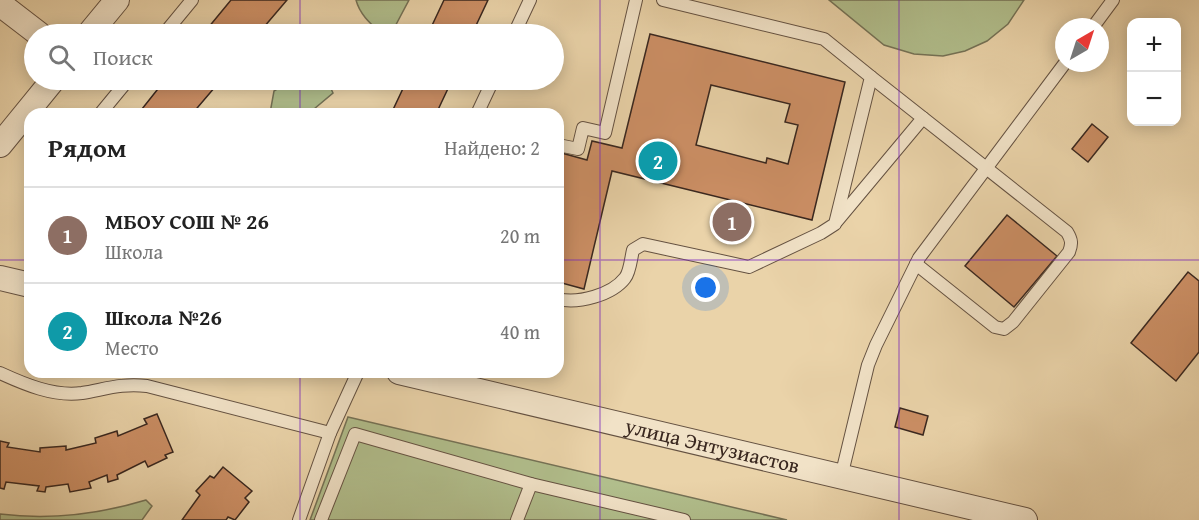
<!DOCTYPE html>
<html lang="ru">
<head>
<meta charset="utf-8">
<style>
	:root { --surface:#fff; --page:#f2f2f2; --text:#222; --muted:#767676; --line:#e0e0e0; --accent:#db2777 }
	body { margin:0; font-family:"Gentium Book Plus",serif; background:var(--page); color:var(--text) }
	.controls { position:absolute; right:18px; top:18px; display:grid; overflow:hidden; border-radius:12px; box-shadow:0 3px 15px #0003 }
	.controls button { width:54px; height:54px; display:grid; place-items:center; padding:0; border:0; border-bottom:2px solid var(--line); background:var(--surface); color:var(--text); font:30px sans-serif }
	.compass { position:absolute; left:1055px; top:18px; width:54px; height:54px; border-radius:50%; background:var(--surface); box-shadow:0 3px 15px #0003; rotate:39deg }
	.you { position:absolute; left:706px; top:288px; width:21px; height:21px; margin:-15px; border:4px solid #fff; border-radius:50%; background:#1a73e8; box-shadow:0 0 0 9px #1a73e833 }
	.badge { display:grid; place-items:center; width:39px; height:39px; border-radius:50%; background:var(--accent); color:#fff; font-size:20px; font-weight:700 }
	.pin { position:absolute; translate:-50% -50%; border:3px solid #fff; box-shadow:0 2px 6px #0006 }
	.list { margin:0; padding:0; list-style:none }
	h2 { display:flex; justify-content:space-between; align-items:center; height:78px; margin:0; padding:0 24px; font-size:26px }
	h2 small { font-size:20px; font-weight:400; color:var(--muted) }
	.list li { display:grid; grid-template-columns:39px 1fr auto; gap:18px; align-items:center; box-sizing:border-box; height:96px; padding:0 24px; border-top:2px solid var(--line) }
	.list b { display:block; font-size:22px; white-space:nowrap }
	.list p { margin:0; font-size:20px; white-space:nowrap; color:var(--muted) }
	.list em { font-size:20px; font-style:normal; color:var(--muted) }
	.icon { flex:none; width:33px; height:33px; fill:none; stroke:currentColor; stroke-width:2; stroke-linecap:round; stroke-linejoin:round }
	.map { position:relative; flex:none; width:1199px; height:520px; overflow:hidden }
	.search { position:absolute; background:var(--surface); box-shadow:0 3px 15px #0003; left:24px; top:24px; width:540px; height:66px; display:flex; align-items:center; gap:15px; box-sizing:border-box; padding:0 21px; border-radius:33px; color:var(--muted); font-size:22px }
	.panel { position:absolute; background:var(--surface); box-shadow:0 3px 15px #0003; left:24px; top:108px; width:540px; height:270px; border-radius:18px }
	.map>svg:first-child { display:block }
	.green { fill:#b1be8c; stroke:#757256; stroke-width:1.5 }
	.building { fill:#cc8f65; stroke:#39271f; stroke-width:1.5; fill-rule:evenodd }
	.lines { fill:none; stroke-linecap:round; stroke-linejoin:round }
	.lane-casing { stroke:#655242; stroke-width:14 }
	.street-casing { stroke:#655242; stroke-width:26 }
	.lane { stroke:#f1e2c7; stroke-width:12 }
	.street { stroke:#f1e2c7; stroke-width:24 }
	.grid { fill:none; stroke:#7b2cbf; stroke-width:1.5; stroke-opacity:0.55 }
	.labels { text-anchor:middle; stroke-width:4.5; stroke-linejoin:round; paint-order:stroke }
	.street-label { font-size:21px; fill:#39271f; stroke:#f1e2c7 }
</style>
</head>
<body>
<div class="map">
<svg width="1199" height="520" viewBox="0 0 1199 520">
	<rect width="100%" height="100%" fill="#ead3a9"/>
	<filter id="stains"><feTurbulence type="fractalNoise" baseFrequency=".00333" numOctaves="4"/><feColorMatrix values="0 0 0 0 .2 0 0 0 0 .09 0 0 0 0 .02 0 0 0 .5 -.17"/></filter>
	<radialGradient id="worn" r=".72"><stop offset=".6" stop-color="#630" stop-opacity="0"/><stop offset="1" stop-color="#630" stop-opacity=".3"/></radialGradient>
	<g class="green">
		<path d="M356,0H409L391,34H382C371,24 360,15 356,0Z"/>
		<path d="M829,0H1024L1008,24L987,41L965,51L943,56L914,54L884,45Z"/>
		<path d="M291,80H327L333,93L308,114L270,113L274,91Z"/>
		<path d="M348,417L787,520H310Z"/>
		<path d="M146,500L152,506L142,520H0V514C49,520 100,514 146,500Z"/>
	</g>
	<g class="building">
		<path d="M231,0H287L258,34H203Z"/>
		<path d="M444,0H488L472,34H428Z"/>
		<path d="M650,34L845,82L812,220L612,171L584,289L558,282V152L587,160L592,141L622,148ZM711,85L790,104L785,122L798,125L788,164L767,158L766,163L696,145Z"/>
		<path d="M165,80H221L192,114H138Z"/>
		<path d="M407,80H452L436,114H391Z"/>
		<path d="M1092,124L1108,137L1088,162L1072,149Z"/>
		<path d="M1007,215L1057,256L1014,307L965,266Z"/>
		<path d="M1188,272L1199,281V352L1176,381L1131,343Z"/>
		<path d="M900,408L928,416L923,435L895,427Z"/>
		<path d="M157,414L173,452L165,455L167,458L148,467L145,461L117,475L118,479L108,482L107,475L89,482L91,488L70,492L68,484L46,487L45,492L37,491L39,486L6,482L4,489L0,488V441L9,443L7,447L40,452V448L66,446V450L96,443L95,438L117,431L118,436L147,424L144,419Z"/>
		<path d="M223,467L252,491L245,498L249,502L235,520L228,517L226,520H182L200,495L196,491L210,476L214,478Z"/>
	</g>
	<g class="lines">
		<defs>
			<g id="lane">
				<path d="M1093,27L1113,0"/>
				<path d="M164,34L192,0"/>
				<path d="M514,34L530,0"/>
				<path d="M100,114L128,80"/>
				<path d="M477,114L493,80"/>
				<path d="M558,145L578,149L583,128L605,133L636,0"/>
				<path d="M837,221L923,118L871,77"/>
				<path d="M916,264L995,327L1004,329L1013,322L1069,252C1072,244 1072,240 1067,232L923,118"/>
				<path d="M558,299C578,304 612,295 625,278C630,272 631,258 633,250L643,244L749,267L821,233L835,224L871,77L824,39L663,0"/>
				<path d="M0,373C24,384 54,397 82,393C106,389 122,383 147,386L330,433L299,520"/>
				<path d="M330,433L358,372"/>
				<path d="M841,477L868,365L876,345L919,258L1065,63"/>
				<path d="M321,520L355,434L531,484L684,520"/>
				<path d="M517,520L531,484"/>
			</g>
			<g id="street">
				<path d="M0,4L39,34"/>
				<path d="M89,34L117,0"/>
				<path d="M0,145L53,80"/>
				<path d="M0,278L30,285"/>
				<path id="s1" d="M399,372L1025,520"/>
			</g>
		</defs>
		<use href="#lane" class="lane-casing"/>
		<use href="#street" class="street-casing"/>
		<use href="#lane" class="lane"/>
		<use href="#street" class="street"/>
	</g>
	<path class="grid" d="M300,0V34M600,0V520M899,0V520M300,80V114M0,260H30M558,260H1199M300,372V520"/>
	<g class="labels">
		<g class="street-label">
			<text dy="7" stroke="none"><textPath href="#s1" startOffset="322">улица Энтузиастов</textPath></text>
		</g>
	</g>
	<rect width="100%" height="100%" filter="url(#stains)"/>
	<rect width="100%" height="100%" fill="url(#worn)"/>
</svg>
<div class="controls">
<button>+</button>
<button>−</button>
</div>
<svg class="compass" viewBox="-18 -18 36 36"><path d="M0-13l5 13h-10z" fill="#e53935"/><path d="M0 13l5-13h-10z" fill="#767676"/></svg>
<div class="you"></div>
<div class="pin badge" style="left:732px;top:222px;background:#8d6e63">1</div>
<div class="pin badge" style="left:658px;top:161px;background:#0f9aa8">2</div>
<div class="search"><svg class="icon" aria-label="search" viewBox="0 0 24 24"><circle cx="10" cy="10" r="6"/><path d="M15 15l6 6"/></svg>Поиск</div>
<section class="panel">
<h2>Рядом<small>Найдено: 2</small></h2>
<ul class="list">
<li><span class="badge" style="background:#8d6e63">1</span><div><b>МБОУ СОШ № 26</b><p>Школа</p></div><em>20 m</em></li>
<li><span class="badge" style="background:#0f9aa8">2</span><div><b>Школа №26</b><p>Место</p></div><em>40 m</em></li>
</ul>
</section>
</div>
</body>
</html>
